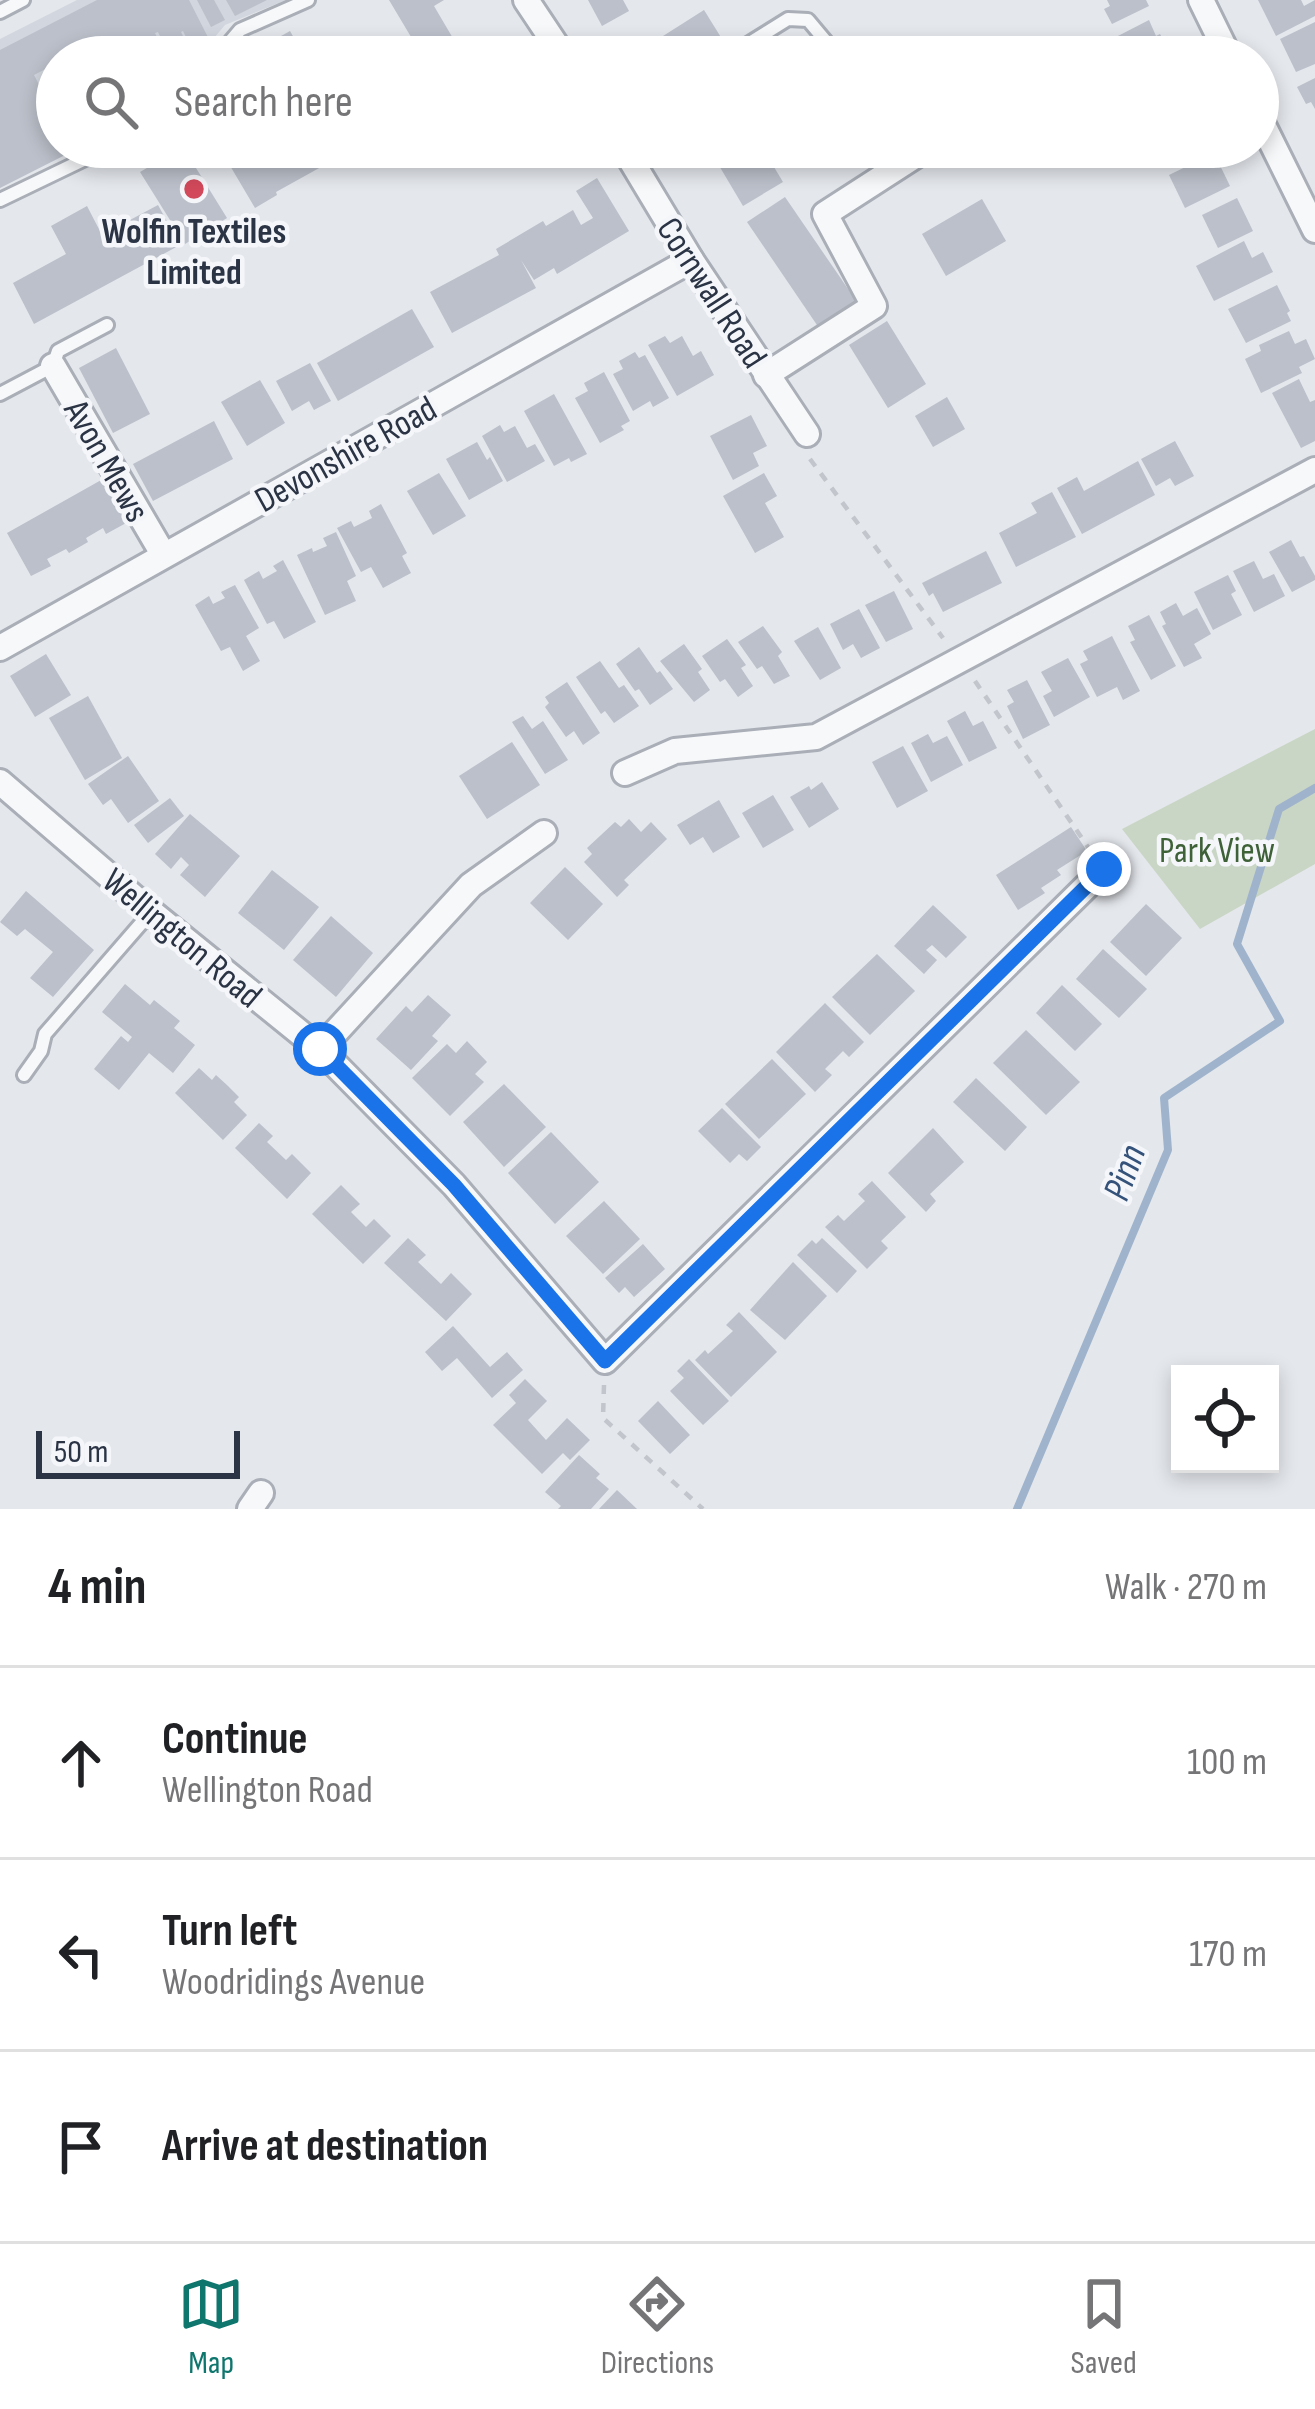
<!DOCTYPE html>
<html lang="en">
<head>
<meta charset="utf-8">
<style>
	:root { --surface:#fff; --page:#f2f2f2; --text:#202124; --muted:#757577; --line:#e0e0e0; --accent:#0f766e }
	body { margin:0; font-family:"Sofia Sans Condensed",sans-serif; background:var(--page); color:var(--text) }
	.controls { position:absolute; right:36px; bottom:36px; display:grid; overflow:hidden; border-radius:0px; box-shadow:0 6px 18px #0003 }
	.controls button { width:108px; height:108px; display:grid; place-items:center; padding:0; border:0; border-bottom:3px solid var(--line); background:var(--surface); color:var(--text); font:60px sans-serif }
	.scale { position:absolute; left:36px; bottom:30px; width:204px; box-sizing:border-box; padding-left:12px; border:6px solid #2b3445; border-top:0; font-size:33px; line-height:42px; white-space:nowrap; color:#2b3445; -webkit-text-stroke:9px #f4f6f9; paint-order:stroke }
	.stop { position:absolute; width:36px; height:36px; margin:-27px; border:9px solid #1a73e8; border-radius:50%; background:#fff }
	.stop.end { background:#1a73e8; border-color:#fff; box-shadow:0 3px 12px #0008 }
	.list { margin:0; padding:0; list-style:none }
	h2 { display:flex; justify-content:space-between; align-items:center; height:156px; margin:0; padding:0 48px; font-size:51px }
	h2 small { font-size:39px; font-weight:400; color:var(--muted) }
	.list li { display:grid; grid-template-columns:78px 1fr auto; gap:36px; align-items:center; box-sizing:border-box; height:192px; padding:0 48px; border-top:3px solid var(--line) }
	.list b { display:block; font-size:45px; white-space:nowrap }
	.list p { margin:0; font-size:39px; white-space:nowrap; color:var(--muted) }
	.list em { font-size:39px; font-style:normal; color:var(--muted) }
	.icon { flex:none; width:66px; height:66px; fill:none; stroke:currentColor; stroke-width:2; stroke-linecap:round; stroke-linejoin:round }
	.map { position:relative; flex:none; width:1315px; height:1509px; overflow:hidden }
	.search { position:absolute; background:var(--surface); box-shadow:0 6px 18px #0003; left:36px; right:36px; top:36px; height:132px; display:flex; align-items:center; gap:30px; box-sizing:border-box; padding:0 42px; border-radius:66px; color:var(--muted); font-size:45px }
	.sheet { height:732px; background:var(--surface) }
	nav { display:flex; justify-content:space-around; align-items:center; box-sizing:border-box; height:168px; border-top:3px solid var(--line); background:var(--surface); font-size:33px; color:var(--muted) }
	nav a { display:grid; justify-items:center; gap:6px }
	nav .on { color:var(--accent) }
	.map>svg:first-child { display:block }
	.built { fill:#d2d6de }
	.green { fill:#c9d6c5 }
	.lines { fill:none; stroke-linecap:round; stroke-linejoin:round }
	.stream { stroke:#9fb4cc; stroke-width:8 }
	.building { fill:#bbc0ca }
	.lane-casing { stroke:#a9aeb7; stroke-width:18 }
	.street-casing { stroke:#a9aeb7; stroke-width:30 }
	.path { stroke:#c2c5cb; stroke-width:4.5; stroke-dasharray:9 9; stroke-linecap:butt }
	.lane { stroke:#f7f8fa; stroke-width:12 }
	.street { stroke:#f7f8fa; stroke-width:24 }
	.route { stroke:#1a73e8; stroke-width:15 }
	.poi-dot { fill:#d1495b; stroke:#f4f6f9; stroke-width:4.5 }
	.labels { text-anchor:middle; stroke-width:9; stroke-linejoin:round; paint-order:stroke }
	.poi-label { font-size:36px; font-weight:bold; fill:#2b3445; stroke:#f4f6f9 }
	.street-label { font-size:36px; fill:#2b3445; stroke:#f4f6f9 }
	.park-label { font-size:36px; fill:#3f6138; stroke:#f4f6f9 }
	.water-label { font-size:39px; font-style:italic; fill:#34527a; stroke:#f4f6f9 }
</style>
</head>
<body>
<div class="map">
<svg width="1315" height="1509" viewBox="0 0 1315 1509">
	<rect width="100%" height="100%" fill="#e4e7ec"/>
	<path class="built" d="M77,0H286L225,25L198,57H57V147H73L0,180V39Z"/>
	<path class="green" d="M1315,729V864L1200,929L1122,829Z"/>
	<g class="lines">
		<path class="stream" d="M1017,1509L1168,1150L1164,1098L1280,1021L1237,944L1279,809L1315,788"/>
	</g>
	<g class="building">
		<path d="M97,0H189L217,55L196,57L183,31L181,32L193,57H170L158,32L155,33L166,57H137L131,47L128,49L132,57H77L75,54L57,57V63L34,75L57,120V147H71L73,151L0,188V50Z"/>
		<path d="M197,0H214L225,20L211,27Z"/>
		<path d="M226,0H267L235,16Z"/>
		<path d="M389,0H444L434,6L464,57H423Z"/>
		<path d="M588,0H623L629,11L602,26Z"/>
		<path d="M1107,0H1146L1149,6L1112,24L1104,9L1110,6Z"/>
		<path d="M1258,0H1301L1304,6L1315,0V16L1276,36Z"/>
		<path d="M704,10L722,39L693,57H630Z"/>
		<path d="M1149,20L1156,36L1160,34L1169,51L1157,57H1126L1116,37Z"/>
		<path d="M1315,22V64L1296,72L1280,39Z"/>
		<path d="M290,31L305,57H244Z"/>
		<path d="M1315,78V109L1311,102L1306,104L1297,87Z"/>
		<path d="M183,147L227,218L185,244L140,172Z"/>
		<path d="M219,147H357L276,192L277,195L255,208Z"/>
		<path d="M708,147H762L783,182L743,206Z"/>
		<path d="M1168,147H1199L1174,159Z"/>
		<path d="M1214,153L1230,186L1185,208L1169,175Z"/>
		<path d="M597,178L629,231L557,274L554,268L534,280L521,260L536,288L452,333L430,292L499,255L496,249L543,221L546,226L573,210L581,225L593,218L576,191Z"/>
		<path d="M785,197L857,302L819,328L747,222Z"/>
		<path d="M1237,198L1253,231L1218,248L1202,215Z"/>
		<path d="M982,199L1006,241L946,276L922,234Z"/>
		<path d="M158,205L180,245L34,324L13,283L66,254L51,226L87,206L102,235Z"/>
		<path d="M1244,241L1252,258L1263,252L1273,272L1214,301L1196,266Z"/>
		<path d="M1277,285L1290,311L1287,313L1291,321L1246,343L1228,309Z"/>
		<path d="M412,309L434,347L338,401L317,363Z"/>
		<path d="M887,321L926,384L888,408L849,345Z"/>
		<path d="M1289,331L1295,344L1306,339L1315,359L1299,367L1302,373L1261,393L1245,359L1261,351L1259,345Z"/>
		<path d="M665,336L670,343L682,336L693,356L701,351L714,375L677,396L648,345Z"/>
		<path d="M116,348L150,414L113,433L79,368Z"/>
		<path d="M635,352L639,358L645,355L669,398L653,407L650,401L633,411L613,374L623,369L619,361Z"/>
		<path d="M310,363L331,401L314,410L309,401L292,411L276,381Z"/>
		<path d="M604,372L630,421L621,426L624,430L600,443L575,398L588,391L584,383Z"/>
		<path d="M1299,379L1310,402L1315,400V441L1301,448L1272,393Z"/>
		<path d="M260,380L285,423L247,446L221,402Z"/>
		<path d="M554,394L587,454L571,462L569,458L554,466L524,411Z"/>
		<path d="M947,397L965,429L933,447L915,416Z"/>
		<path d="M751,415L767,446L753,453L759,466L733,480L710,436Z"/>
		<path d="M214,421L233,459L153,501L133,464Z"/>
		<path d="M500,425L504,432L515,426L527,448L535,444L545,461L507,482L482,436Z"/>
		<path d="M1175,441L1194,476L1175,486L1170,478L1156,486L1141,459Z"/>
		<path d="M477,442L487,460L490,457L503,481L469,500L446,459Z"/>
		<path d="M1138,461L1155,495L1082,534L1057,488L1077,477L1084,491Z"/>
		<path d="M439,473L466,516L433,535L407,491Z"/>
		<path d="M764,473L777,496L765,503L784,537L755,553L723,496Z"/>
		<path d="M103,479L128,522L106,534L103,528L86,538L88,542L69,553L66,549L47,559L51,566L31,576L7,533Z"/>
		<path d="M1052,492L1076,537L1016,567L999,533L1037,513L1031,503Z"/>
		<path d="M381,504L407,553L402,556L411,573L383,588L371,567L361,572L337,528L351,521L354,527L372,518L369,511Z"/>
		<path d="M336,532L356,576L347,581L356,601L325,615L297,555L312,548L313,552L327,546L323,538Z"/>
		<path d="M1291,540L1300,557L1304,556L1315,576V580L1292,592L1269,552Z"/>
		<path d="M986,551L1002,583L943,612L933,593L929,596L922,583Z"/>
		<path d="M283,560L316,622L284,639L274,621L267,624L244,580L259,571L263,579L277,571L273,566Z"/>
		<path d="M1254,561L1263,579L1274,574L1285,596L1254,612L1233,571Z"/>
		<path d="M1228,575L1236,591L1231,594L1242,615L1213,630L1194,592Z"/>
		<path d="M235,585L259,628L246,636L260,661L243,671L230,647L221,651L195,605L209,596L213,604L225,598L221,592Z"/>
		<path d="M894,591L913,629L886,642L865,605Z"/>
		<path d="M1176,603L1183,616L1197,608L1211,634L1194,644L1202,658L1184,667L1162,626L1166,624L1160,612Z"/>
		<path d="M859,609L880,648L861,658L853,644L843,650L830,624Z"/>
		<path d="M1149,615L1176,666L1151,680L1130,642L1135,640L1128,626Z"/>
		<path d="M763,626L782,652L778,656L790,676L774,684L762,666L757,669L738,642Z"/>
		<path d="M818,627L841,668L820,680L794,641Z"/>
		<path d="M1112,636L1140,691L1123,700L1117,687L1097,697L1080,664L1088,660L1083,651Z"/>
		<path d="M727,639L746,665L741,668L753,686L738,697L725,679L720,682L702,656Z"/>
		<path d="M684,644L702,669L698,672L710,690L694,702L660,661Z"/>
		<path d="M639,647L657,673L660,671L673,689L650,705L639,689L635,691L616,664Z"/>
		<path d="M46,654L71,695L35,717L10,676Z"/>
		<path d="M1068,658L1090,697L1054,717L1043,696L1052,691L1041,672Z"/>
		<path d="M600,661L619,688L624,685L639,706L614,723L605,711L601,714L576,677Z"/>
		<path d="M1027,680L1050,725L1023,739L1007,706L1014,702L1007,690Z"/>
		<path d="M567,682L600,733L583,745L574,731L566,737L545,707L549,703L545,697Z"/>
		<path d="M88,696L122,758L85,780L49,718Z"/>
		<path d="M965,711L973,726L983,721L997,748L969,762L947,721Z"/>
		<path d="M523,716L532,729L543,721L568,760L545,774L512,722Z"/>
		<path d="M928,734L933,743L947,736L963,765L931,782L911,743Z"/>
		<path d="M512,742L540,785L487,819L459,776Z"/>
		<path d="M903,746L928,791L897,808L872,762Z"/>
		<path d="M128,756L159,801L128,823L111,799L103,805L88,784Z"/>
		<path d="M822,782L839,809L809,828L790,797L809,786L811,790Z"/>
		<path d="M773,795L794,830L763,848L742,813Z"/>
		<path d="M170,798L184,816L148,843L134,825Z"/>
		<path d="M719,800L740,837L713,853L703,837L690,845L677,825Z"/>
		<path d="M190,814L240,856L205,897L180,875L189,865L181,857L171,869L155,854Z"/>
		<path d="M629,819L641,832L651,822L667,839L624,880L629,885L617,897L584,862L592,854L587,848L615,822L621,827Z"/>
		<path d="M1071,827L1087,851L1057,870L1061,875L1041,888L1045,893L1018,910L996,875Z"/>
		<path d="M565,867L603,904L568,940L530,903Z"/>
		<path d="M272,870L319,907L284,950L238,913Z"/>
		<path d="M26,891L94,950L53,997L30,978L53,952L25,929L17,936L0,922Z"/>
		<path d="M1146,904L1182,938L1146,976L1110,942Z"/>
		<path d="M933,905L967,937L946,958L932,945L926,950L937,960L924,974L894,946Z"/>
		<path d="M331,916L373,953L336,997L293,960Z"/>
		<path d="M1103,949L1147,989L1119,1018L1076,979Z"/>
		<path d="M877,954L915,991L870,1035L832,997Z"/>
		<path d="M125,984L150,1005L154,1000L180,1021L174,1028L195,1045L173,1073L149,1053L119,1090L94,1069L121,1036L128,1042L132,1037L102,1012Z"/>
		<path d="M1062,985L1102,1024L1075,1051L1036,1013Z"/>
		<path d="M428,995L451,1015L432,1036L438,1041L411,1070L376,1039L406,1006L412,1012Z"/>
		<path d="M825,1003L864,1042L849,1057L843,1051L825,1069L832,1075L815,1092L776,1052Z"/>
		<path d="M1026,1030L1080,1082L1046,1115L993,1063Z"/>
		<path d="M467,1041L487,1062L475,1074L484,1082L450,1116L412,1078L447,1044L456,1053Z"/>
		<path d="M772,1059L806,1094L759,1139L725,1104Z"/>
		<path d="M199,1068L212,1080L216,1075L228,1086L239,1097L234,1102L247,1115L223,1140L175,1093Z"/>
		<path d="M976,1078L1027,1127L1005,1151L953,1102Z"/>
		<path d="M504,1084L546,1127L504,1167L463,1122Z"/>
		<path d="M722,1108L761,1147L747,1161L739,1154L730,1163L698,1131Z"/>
		<path d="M259,1123L273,1136L267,1142L286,1160L292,1154L311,1173L287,1199L235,1148Z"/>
		<path d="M933,1128L964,1162L930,1194L936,1201L926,1212L888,1173Z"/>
		<path d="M551,1132L599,1182L555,1224L508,1173Z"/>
		<path d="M872,1181L906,1217L881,1241L888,1248L867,1269L825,1227L838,1215L844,1221L865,1201L858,1194Z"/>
		<path d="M341,1185L360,1204L351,1212L366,1227L374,1219L391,1236L363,1264L312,1214Z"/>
		<path d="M604,1201L640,1239L603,1274L566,1236Z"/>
		<path d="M408,1238L426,1255L418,1262L441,1284L451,1273L472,1294L446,1321L384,1263Z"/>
		<path d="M822,1238L857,1271L837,1293L797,1255L812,1240L816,1244Z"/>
		<path d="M643,1244L665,1269L634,1297L625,1287L619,1293L605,1278Z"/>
		<path d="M793,1262L827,1296L785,1340L750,1310Z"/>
		<path d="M739,1312L777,1352L731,1397L695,1360L705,1350L708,1354L733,1331L726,1325Z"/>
		<path d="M453,1326L490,1367L507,1352L523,1370L492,1398L457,1358L442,1371L425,1352Z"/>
		<path d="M689,1359L729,1401L703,1425L670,1391L684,1378L677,1371Z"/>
		<path d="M525,1379L547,1401L528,1420L546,1440L567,1418L590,1440L570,1460L563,1453L542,1474L493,1425L516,1403L509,1395Z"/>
		<path d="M658,1401L690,1435L670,1454L638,1421Z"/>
		<path d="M579,1455L600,1474L596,1478L609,1489L591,1509H558L561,1506L545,1492Z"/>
		<path d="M617,1490L637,1509H599Z"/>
	</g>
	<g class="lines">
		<defs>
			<g id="lane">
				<path d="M0,12L23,0"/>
				<path d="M217,57L240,30L308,0"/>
				<path d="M727,57L788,19L808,20L839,57"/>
				<path d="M0,200L110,147"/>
				<path d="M0,394L53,366L58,351L107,325"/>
				<path d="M24,1075L41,1051L45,1034L151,912"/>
			</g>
			<g id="street">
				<path d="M526,0L564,57"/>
				<path d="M1201,0L1229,57"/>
				<path d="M1258,115L1315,230"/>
				<path d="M623,147L691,260L807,434"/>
				<path d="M53,366L163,554"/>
				<path d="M766,375L874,306L825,214L918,154"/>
				<path d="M0,648L691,260"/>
				<path d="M625,773L675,751L816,737L1315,470"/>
				<path d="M0,782L151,912L320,1049L454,1185L605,1361L1104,869"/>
				<path d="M320,1049L471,885L544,833"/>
				<path d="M250,1509L261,1493"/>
			</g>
		</defs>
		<use href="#lane" class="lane-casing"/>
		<use href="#street" class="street-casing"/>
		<g class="path">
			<path d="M810,459L943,638"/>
			<path d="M975,681L1090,850"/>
			<path d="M604,1385L603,1418L703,1509"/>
		</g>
		<use href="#lane" class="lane"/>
		<use href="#street" class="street"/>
	</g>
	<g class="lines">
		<path class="route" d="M320,1049L454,1185L605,1361L1104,869"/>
	</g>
	<circle class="poi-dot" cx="194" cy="189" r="12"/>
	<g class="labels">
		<g class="poi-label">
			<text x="194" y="243">Wolfin Textiles<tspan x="194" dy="41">Limited</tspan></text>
		</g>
		<g class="street-label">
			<text transform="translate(713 292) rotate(57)" y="13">Cornwall Road</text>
			<text transform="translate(345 453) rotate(-29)" y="13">Devonshire Road</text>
			<text transform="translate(108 460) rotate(60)" y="13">Avon Mews</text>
			<text transform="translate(183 937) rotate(40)" y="13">Wellington Road</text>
		</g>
		<g class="park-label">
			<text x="1217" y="862">Park View</text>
		</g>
		<g class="water-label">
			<text transform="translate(1123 1172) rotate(-70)" y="14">Pinn</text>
		</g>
	</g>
</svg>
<div class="controls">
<button><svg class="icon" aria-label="locate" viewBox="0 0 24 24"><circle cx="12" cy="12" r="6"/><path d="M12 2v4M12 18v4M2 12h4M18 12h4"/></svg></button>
</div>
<div class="scale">50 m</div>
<div class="stop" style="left:320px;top:1049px"></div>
<div class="stop end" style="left:1104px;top:869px"></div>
<div class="search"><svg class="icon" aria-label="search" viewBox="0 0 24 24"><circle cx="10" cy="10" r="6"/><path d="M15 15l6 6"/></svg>Search here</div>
</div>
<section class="sheet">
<h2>4 min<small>Walk · 270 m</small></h2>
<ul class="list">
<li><svg class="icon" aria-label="ahead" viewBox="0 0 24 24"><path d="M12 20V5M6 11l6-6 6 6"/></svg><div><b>Continue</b><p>Wellington Road</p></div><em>100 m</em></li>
<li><svg class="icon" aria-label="left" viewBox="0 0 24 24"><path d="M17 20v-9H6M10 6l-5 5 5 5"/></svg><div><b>Turn left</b><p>Woodridings Avenue</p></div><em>170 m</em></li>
<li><svg class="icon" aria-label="arrive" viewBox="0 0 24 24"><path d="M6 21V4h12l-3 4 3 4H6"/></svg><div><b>Arrive at destination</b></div></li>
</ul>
</section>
<nav>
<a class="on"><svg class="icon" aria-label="map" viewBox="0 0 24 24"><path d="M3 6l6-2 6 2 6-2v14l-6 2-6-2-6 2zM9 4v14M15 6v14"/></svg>Map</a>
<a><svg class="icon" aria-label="directions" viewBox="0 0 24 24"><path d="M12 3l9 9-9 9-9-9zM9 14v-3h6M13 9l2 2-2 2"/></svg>Directions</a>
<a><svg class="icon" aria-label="saved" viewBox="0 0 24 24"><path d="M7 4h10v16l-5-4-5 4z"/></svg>Saved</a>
</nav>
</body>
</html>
